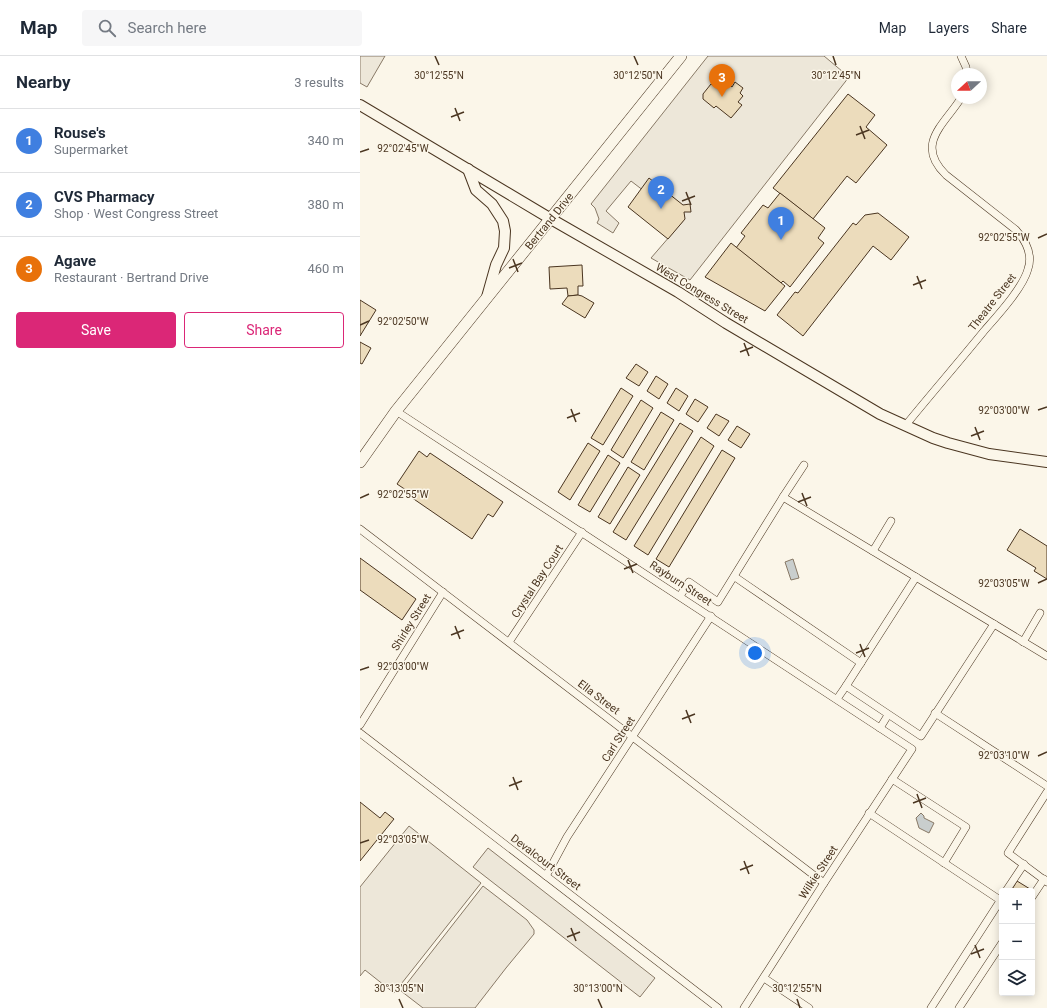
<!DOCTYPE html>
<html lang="en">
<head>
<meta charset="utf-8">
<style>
	:root { --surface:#fff; --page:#f6f6f7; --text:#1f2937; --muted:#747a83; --line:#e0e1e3; --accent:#db2777 }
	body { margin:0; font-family:Roboto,sans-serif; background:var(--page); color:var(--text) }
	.controls { position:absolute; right:12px; bottom:12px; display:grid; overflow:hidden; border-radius:4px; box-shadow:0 2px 10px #0003 }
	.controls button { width:36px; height:36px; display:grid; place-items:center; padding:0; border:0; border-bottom:1px solid var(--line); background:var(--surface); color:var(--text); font:20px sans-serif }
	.compass { position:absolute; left:591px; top:12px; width:36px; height:36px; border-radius:50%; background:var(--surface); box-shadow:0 2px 10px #0003; rotate:249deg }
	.you { position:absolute; left:395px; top:597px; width:14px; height:14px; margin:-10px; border:3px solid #fff; border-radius:50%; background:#1a73e8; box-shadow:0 0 0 6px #1a73e833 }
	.badge { display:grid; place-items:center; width:26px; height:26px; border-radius:50%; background:var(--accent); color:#fff; font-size:13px; font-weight:700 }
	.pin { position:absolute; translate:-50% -33px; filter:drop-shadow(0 1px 2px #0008) }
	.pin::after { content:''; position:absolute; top:21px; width:14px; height:12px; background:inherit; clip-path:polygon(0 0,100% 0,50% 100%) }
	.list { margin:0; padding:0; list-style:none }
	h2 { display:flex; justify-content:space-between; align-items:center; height:52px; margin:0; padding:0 16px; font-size:17px }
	h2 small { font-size:13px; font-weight:400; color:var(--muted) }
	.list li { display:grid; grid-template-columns:26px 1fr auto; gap:12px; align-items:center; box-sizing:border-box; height:64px; padding:0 16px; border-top:1px solid var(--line) }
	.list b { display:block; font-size:15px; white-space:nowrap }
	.list p { margin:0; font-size:13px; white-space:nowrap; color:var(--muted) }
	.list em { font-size:13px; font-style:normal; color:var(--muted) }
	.actions { display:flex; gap:8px; padding:12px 16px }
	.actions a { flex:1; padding:9px 0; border:1px solid var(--accent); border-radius:4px; text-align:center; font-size:14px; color:var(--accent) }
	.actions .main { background:var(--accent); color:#fff }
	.icon { flex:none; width:22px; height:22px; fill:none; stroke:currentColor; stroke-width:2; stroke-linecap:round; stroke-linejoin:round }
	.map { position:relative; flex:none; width:687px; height:952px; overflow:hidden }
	header { display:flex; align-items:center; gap:24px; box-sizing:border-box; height:56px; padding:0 20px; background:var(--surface); border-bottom:1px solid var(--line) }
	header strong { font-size:19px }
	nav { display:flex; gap:22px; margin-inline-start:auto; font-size:14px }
	.search { width:280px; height:36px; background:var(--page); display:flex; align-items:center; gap:10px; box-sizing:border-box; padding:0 14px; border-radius:4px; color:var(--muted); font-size:15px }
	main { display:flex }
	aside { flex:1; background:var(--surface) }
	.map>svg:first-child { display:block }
	.parking { fill:#ede7d9; stroke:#887966 }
	.water { fill:#c9cecd; stroke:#887966 }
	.building { fill:#ecdcbc; stroke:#4a3520 }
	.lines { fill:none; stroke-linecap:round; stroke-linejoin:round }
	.minor-casing { stroke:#4a3520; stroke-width:8 }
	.secondary-casing { stroke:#4a3520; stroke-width:12 }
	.primary-casing { stroke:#4a3520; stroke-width:12 }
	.minor { stroke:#fbf6e9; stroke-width:7 }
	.secondary { stroke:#fbf6e9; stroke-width:10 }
	.primary { stroke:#fbf6e9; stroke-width:11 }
	.ticks { fill:none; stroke:#4a3520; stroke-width:1.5 }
	.labels { text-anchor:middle; stroke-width:3; stroke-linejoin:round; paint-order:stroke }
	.street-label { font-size:11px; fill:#4a3520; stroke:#fbf6e9 }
	.ticks-label { font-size:10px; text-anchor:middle; fill:#4a3520; stroke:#fbf6e9; stroke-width:3; stroke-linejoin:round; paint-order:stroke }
</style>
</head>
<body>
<header>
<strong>Map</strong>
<div class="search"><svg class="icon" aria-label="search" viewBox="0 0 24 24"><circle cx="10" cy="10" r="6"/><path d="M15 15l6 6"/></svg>Search here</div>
<nav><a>Map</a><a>Layers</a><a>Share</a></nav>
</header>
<main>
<aside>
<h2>Nearby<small>3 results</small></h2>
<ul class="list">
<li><span class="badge" style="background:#3f7fe0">1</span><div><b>Rouse's</b><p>Supermarket</p></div><em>340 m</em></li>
<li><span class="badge" style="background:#3f7fe0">2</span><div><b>CVS Pharmacy</b><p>Shop · West Congress Street</p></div><em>380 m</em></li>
<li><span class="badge" style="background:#e8710a">3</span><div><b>Agave</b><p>Restaurant · Bertrand Drive</p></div><em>460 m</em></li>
</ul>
<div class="actions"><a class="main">Save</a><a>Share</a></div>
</aside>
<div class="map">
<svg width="687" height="952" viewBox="0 0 687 952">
	<rect width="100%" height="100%" fill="#fbf6e9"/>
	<g class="parking">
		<path d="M0,0H25L7,31L0,27Z"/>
		<path d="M348,0H464L489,21L330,224L291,202L323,165L271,125L246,155L259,167L253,177L237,167L239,163L235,152L231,148Z"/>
		<path d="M49,770L121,827L34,937L5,914L0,920V831Z"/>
		<path d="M128,792L295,922L280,941L113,811Z"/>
		<path d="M123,830L167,864L174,874V878L146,912L115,952H63L41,935Z"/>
	</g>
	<g class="water">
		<path d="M433,503L439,522L431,524L425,506Z"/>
		<path d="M561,757L564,760V762L574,767L569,777L559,772L556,762Z"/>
	</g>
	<g class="building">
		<path d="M360,21L372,31L375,26L383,32L380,37L383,40L378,46L382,49L371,62L356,50L354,52L343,43V38L351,28L353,29Z"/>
		<path d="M488,38L515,59L506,71L527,89L496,127L487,120L453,163L413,132Z"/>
		<path d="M289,122L323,149L330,148L331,156H324L325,163L308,183L268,151Z"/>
		<path d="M420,137L465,172L458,182L464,187L430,231L423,225L421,227L376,192L385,180L381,177L403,149L408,152Z"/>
		<path d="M518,157L549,181L531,204L513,190L443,280L417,259L435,236L438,237L493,167L496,169L505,159Z"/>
		<path d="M371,187L425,230L405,255L345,221Z"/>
		<path d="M222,209L223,230H218V239L208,240L207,232L190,233L189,211Z"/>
		<path d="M218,239L222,240L234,247L225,262L202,248L208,240Z"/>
		<path d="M0,244L16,254L0,280Z"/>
		<path d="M0,286L11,292L2,308L0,307Z"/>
		<path d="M276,308L288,316L279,330L266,322Z"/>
		<path d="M296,320L308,328L299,343L287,335Z"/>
		<path d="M261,332L273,340L243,389L231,382Z"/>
		<path d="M316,332L328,340L319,355L307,347Z"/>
		<path d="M335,343L348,351L338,366L326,358Z"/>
		<path d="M281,344L293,352L263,402L251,394Z"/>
		<path d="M301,356L314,364L284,414L271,406Z"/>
		<path d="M356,358L369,365L359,380L347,372Z"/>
		<path d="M320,367L333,375L266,484L253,476Z"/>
		<path d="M377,370L390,378L381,392L368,384Z"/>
		<path d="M341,381L354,390L288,499L274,490Z"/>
		<path d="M228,387L240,395L210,444L198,436Z"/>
		<path d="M362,394L375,402L309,511L296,503Z"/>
		<path d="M59,395L67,401L70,397L143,446L133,461L128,458L112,483L45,437L46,434L37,428Z"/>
		<path d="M248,399L260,407L230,456L218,449Z"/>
		<path d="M268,411L280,419L250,468L238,461Z"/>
		<path d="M660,473L687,490V523L674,515L676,512L647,494Z"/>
		<path d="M0,502L56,543L42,564L0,534Z"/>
		<path d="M0,746L20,762L25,756L34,763L0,805Z"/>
		<path d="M657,825L670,833L668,835H651Z"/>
	</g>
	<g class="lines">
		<defs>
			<g id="minor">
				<path d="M601,0L606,11L607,18"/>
				<path d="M36,355L552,693L464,827L384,952"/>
				<path d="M545,370C571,338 598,307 624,275C637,260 663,232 668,213C673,198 666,185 656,174L586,119C554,88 585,68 601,42"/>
				<path d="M444,409L423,441L687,600"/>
				<path d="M0,473L464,827"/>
				<path d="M513,495L531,465"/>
				<path d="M375,521L501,607"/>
				<path d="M556,521L486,630L561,680L634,568"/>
				<path d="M320,540L329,526L358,546L423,441"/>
				<path d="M149,586L222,476"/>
				<path d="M663,586L680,557"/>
				<path d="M477,643L486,630"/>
				<path d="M575,657L687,730"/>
				<path d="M0,669L83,536"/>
				<path d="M520,672L528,659"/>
				<path d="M0,677L358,952"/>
				<path d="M532,723L606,771L584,807"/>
				<path d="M687,736L648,797L687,826"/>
				<path d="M509,757L640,844"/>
				<path d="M186,820L207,781L351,560"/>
				<path d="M646,835L664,808"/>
				<path d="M672,841L684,823"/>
				<path d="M404,922L449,952"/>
				<path d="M571,952L642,842"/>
				<path d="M599,952L642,887"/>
			</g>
			<g id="secondary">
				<path d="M0,49L191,163L318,236L366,267L520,358L573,382L588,387L629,398L687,406"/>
				<path d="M108,113L116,134L132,148L143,165L145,175L144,192L136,209L127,241"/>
			</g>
			<path id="primary" d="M0,406L36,355L321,0"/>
		</defs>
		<use href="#minor" class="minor-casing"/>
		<use href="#secondary" class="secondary-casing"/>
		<use href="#primary" class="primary-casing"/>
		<use href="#minor" class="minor"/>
		<use href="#secondary" class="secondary"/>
		<use href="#primary" class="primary"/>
	</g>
	<path class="ticks" d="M75,0L79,9M274,0L278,9M473,0L476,9M95,52L100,65M91,61L104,56M500,70L505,83M496,79L509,74M0,96L9,93M326,136L331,149M322,145L335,140M678,182L687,178M153,203L158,216M149,212L162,207M557,220L562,233M553,229L566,224M0,269L9,265M384,287L389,300M380,296L393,291M211,353L216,366M678,354L687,351M207,362L220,357M615,371L620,384M611,380L624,375M442,437L447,450M0,442L9,438M438,446L451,441M268,504L273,517M264,513L277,508M678,527L687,523M95,570L100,583M91,579L104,574M500,588L505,601M496,597L509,592M0,614L9,611M326,654L331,667M322,663L335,658M678,700L687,696M153,721L158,734M149,730L162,725M557,738L562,752M553,747L566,742M0,787L9,784M384,805L389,818M380,814L393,809M211,872L216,885M207,881L220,876M615,889L620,902M611,898L624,893M39,943L43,952M238,943L242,952M437,943L440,952"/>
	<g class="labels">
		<g class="street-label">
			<text transform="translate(189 165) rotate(-51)" y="4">Bertrand Drive</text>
			<text transform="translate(342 237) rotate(31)" y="4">West Congress Street</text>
			<text transform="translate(632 246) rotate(-52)" y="4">Theatre Street</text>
			<text transform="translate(177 525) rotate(-57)" y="4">Crystal Bay Court</text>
			<text transform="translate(321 527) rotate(33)" y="4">Rayburn Street</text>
			<text transform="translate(51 566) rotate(-58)" y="4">Shirley Street</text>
			<text transform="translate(239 641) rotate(37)" y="4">Ella Street</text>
			<text transform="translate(258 683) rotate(-57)" y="4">Carl Street</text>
			<text transform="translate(186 806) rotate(37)" y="4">Devalcourt Street</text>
			<text transform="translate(458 816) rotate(-57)" y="4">Wilkie Street</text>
		</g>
	</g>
	<g class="ticks-label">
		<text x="79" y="23">30°12'55"N</text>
		<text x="278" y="23">30°12'50"N</text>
		<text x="476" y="23">30°12'45"N</text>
		<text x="43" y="96">92°02'45"W</text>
		<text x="644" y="185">92°02'55"W</text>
		<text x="43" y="269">92°02'50"W</text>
		<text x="644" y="358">92°03'00"W</text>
		<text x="43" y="442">92°02'55"W</text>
		<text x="644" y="531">92°03'05"W</text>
		<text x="43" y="614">92°03'00"W</text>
		<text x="644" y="703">92°03'10"W</text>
		<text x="43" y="787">92°03'05"W</text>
		<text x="39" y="936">30°13'05"N</text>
		<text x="238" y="936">30°13'00"N</text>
		<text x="437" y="936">30°12'55"N</text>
	</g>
</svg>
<div class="controls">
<button>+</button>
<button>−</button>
<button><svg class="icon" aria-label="layers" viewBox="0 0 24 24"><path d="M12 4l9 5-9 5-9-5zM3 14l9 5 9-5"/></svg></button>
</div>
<svg class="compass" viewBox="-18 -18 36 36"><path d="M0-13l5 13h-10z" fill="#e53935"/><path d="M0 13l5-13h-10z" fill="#747a83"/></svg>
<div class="you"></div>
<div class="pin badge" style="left:421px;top:184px;background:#3f7fe0">1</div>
<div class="pin badge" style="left:301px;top:153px;background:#3f7fe0">2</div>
<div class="pin badge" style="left:362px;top:41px;background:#e8710a">3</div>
</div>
</main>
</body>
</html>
